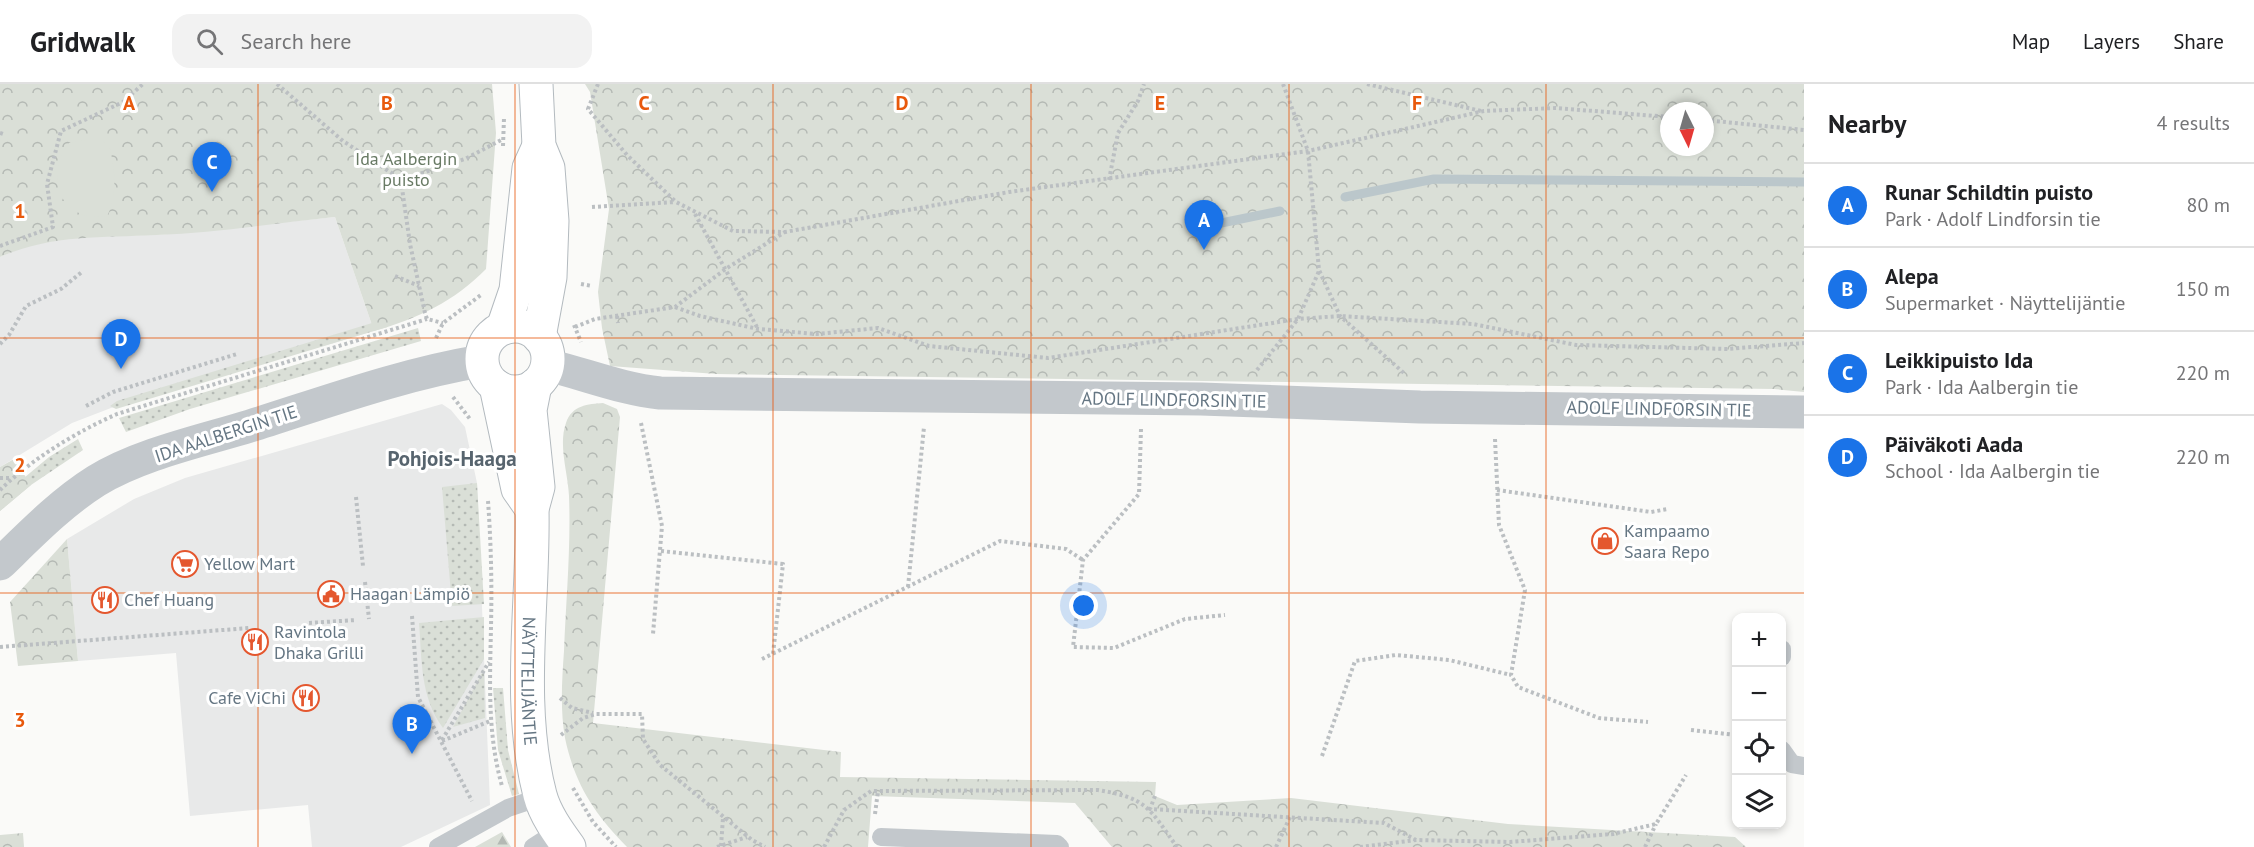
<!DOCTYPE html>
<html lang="en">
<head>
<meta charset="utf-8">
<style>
	:root { --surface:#fff; --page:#f2f2f2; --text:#202124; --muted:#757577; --line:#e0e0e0; --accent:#1a73e8 }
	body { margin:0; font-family:"PT Sans",sans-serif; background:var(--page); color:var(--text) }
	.controls { position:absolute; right:18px; bottom:18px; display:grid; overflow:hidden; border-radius:12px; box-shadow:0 3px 9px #0003 }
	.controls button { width:54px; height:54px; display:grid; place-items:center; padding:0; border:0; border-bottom:2px solid var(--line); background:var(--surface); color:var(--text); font:30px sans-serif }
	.compass { position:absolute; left:1660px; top:18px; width:54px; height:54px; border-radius:50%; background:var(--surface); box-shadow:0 3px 9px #0003; rotate:175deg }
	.you { position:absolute; left:1084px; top:522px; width:21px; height:21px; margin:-15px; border:4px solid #fff; border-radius:50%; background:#1a73e8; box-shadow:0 0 0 9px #1a73e833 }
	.badge { display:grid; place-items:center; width:39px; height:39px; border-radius:50%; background:var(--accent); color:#fff; font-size:20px; font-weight:700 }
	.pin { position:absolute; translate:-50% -50px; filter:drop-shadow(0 2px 3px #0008) }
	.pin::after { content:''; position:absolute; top:32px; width:21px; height:18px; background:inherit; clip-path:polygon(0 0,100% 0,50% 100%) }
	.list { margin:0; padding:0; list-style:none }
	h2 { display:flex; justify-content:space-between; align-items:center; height:78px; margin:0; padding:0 24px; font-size:26px }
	h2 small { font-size:20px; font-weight:400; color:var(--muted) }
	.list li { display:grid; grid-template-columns:39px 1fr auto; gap:18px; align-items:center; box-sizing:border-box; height:84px; padding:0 24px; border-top:2px solid var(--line) }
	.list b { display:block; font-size:22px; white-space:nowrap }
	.list p { margin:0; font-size:20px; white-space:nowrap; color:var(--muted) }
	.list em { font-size:20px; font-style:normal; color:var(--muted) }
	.icon { flex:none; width:33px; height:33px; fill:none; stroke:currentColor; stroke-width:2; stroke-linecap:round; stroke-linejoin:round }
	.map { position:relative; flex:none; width:1804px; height:763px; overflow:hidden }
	header { display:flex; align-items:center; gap:36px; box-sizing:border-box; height:84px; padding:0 30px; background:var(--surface); border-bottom:2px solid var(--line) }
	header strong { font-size:28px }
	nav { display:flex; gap:33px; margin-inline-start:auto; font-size:21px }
	.search { width:420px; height:54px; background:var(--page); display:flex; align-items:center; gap:15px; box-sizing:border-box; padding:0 21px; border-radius:18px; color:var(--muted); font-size:22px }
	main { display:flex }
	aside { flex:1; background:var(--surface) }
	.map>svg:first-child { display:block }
	.built { fill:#e8e9e9 }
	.grass { fill:url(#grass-dots) }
	.forest { fill:url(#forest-firs) }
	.park { fill:url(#park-crowns); fill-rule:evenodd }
	.pitch { fill:#dadfd7 }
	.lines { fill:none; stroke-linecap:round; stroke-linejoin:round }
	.stream { stroke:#bbc7cb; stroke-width:9 }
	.secondary-casing { stroke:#b3babf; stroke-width:35 }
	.path { stroke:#bbbfc2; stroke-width:4; stroke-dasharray:3 3; stroke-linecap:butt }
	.service { stroke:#c3c8cc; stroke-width:18 }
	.minor { stroke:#c3c8cc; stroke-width:33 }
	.secondary { stroke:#fff; stroke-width:33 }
	.grid { fill:none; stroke:#e8590c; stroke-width:1.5; stroke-opacity:0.55 }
	.labels { text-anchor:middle; stroke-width:6; stroke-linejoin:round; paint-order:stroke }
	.park-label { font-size:18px; fill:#687a64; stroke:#fff }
	.street-label { font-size:18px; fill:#657683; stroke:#fff }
	.poi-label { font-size:18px; fill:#657683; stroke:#fff; text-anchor:start }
	.quarter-label { font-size:21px; font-weight:bold; fill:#57646e; stroke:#fff }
	.grid-label { font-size:20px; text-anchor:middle; font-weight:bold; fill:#e8590c; stroke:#fff; stroke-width:6; stroke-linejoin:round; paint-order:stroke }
</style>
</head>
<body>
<header>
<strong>Gridwalk</strong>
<div class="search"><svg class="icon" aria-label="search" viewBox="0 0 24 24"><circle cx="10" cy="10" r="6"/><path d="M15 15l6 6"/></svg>Search here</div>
<nav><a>Map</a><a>Layers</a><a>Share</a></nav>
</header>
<main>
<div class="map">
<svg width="1804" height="763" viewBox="0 0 1804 763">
	<defs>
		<pattern id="grass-dots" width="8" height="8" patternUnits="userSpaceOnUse" patternTransform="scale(1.5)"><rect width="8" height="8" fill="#dadfd7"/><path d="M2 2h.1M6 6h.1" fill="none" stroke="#b4b9b4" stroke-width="1.8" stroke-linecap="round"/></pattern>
		<pattern id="forest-firs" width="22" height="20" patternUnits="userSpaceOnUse" patternTransform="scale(1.5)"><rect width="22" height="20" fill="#dadfd7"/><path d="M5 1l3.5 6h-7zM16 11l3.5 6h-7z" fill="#b4b9b4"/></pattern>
		<pattern id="park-crowns" width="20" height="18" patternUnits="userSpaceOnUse" patternTransform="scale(1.5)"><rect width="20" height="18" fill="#dadfd7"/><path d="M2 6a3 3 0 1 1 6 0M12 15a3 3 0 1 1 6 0" fill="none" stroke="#b4b9b4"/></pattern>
	</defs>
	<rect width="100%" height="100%" fill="#fafaf8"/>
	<g class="built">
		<path d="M335,133L374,247L111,324L72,339L0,383V173L26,162L81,152L158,151Z"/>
		<path d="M442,320L451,326L465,343L477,399L490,721L401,763H312L308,721L190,732L176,569L78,577L67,455L134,415L185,394Z"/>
	</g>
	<g class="grass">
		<path d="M372,236L387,243L116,325L110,322L117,317L372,239Z"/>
		<path d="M418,244L421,257L190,325L126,348L119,334Z"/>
		<path d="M78,355L83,366L31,401L0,427V414L49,373Z"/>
		<path d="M477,399L484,520L452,522L442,403Z"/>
		<path d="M484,533V575L443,644C420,613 422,576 419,539Z"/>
		<path d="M484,585L485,634L453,643Z"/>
		<path d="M493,604H503L508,666L519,710L512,712L498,666Z"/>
	</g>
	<path class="forest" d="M502,748L511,763H475Z"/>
	<g class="park">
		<path d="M0,0H492L496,49L486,185C455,217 417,235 374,247L335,133C276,139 216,149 157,151C101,154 53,150 0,173Z"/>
		<path d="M585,0H1804V308L1774,305L716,290L610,282L602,244L598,208L609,125L590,8ZM1669,27H1705V63H1669Z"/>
		<path d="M603,319L617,325L620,333L593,639L841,668L840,693L1156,698L1155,712L1177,721L1291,714L1508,740L1735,753L1746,763H1112L1075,719L872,712L868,763H627C594,729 575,701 565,654C560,626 562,595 564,567C566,516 571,463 569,412C568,389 558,361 566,339C572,321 588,320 603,319Z"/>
		<path d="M14,375L31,401L0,427V383Z"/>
		<path d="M67,455L78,577L18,582L10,518Z"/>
		<path d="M23,749L24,763H0V751Z"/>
	</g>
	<path class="pitch" d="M85,56H100L109,61C115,83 118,112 107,132C61,139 43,94 69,59Z"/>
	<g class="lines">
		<g class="stream">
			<path d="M1345,113L1434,95L1804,98"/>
			<path d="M1192,145L1280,127"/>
		</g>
		<defs>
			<g id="secondary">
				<path d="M536,0L539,62L548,84L552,137L550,193L539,253"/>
				<circle cx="515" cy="275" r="33"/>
				<path d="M503,244L516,206L529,84L539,62"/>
				<path id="s1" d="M535,301L530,326L538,403L532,425C534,519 516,619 540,711C545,730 558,748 569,763"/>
				<path d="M496,302L518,405L532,425"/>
			</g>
		</defs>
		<use href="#secondary" class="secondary-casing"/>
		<g class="path">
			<path d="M277,0L343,57L393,90L402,104L410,160L425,229L427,235L443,239"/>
			<path d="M598,0L588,25L627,71L676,118L733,147L785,148L1009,108L1308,67L1484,27L1556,24L1669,33"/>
			<path d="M1283,0L1308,67L1319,186L1340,232L1405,290"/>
			<path d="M1367,0L1481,27"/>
			<path d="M1705,36L1804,46"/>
			<path d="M0,49L3,50"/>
			<path d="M503,62L504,34"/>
			<path d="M1109,96L1118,49L1138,17L1144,0"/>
			<path d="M398,97L465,75L503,55"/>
			<path d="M592,123L675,118"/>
			<path d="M695,130L758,245"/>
			<path d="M0,162L53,143L47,100L61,47L123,18L143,0"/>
			<path d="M395,192L419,202"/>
			<path d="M581,200L592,202"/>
			<path d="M675,223L700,232L758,245L817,250L878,244L929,262L1048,274L1298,235L1340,232L1473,240L1576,261L1727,265L1804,259"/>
			<path d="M617,232L618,239"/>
			<path d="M574,241L581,258"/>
			<path d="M575,243L595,235L675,223L727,184L785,148"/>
			<path d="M436,254L443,239L481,211"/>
			<path d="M0,260L9,251L26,222L61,205L83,187"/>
			<path d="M1257,286L1298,235L1319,187"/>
			<path d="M453,313L470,335"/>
			<path d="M86,322L113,308L237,270"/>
			<path d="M641,339L662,442L653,550"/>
			<path d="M1141,345L1139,410L1083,476L1073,563L1114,564L1185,535L1225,531"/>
			<path d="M1495,355L1499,441L1525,506L1511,591L1518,603L1599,634L1648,638"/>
			<path d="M0,394H12"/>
			<path d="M0,406C32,375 76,348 117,330L427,235"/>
			<path d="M1497,406L1651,428L1668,425"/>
			<path d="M356,413L363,482"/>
			<path d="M488,417C491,458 492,500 491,542C490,596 487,649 502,702"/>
			<path d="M661,467L783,480L773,570"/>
			<path d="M365,498L369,535"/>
			<path d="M908,503L924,343"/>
			<path d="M412,532L418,613L472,717"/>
			<path d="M309,539L356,536"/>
			<path d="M0,563L249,544"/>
			<path d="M762,575L1000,457L1066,465L1083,476"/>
			<path d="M560,614L572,624L593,629"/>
			<path d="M1691,646L1736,651"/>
			<path d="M561,651L583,634L596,630H642L643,655L660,681L752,756L765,763"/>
			<path d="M442,656L489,578"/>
			<path d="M442,657L490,637"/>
			<path d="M1322,672L1355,577L1396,571L1449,576L1511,591"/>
			<path d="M573,704L593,738L616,763"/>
			<path d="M1155,712L1150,725L1384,739L1416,756L1510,758L1613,750L1656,740L1686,691"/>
			<path d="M875,730L878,707"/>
			<path d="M721,762L723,734"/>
			<path d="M717,763L747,753"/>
			<path d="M824,763L844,726L871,707L1098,706C1147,714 1149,724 1177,763"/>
			<path d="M1276,763L1290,733"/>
			<path d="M1360,763L1416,756"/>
			<path d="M1645,763L1656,740"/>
		</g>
		<g class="service">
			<path d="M1782,565V573"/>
			<path d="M1782,666L1792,680L1804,682"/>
			<path d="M881,753L1057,760L1060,763"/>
			<path d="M438,763L508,724L541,713"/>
			<path d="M533,763L558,747"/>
		</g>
		<g class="minor">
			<path d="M547,281C585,290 621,305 660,309L1201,315L1420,323L1804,328"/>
			<path d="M0,480C30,451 61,419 96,397C140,370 201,357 250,342C326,318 403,290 481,277"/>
		</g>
		<use href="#secondary" class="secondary"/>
	</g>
	<path class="grid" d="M258,0V763M515,0V763M773,0V763M1031,0V763M1289,0V763M1546,0V763M0,254H1804M0,509H1804"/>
	<defs>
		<symbol id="shop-ring" viewBox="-11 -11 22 22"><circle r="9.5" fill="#fff" stroke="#e4572e" stroke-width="1.5"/><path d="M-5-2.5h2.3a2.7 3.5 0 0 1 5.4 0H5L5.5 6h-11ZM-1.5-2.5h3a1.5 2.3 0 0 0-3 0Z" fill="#e4572e"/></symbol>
		<symbol id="supermarket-ring" viewBox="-11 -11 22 22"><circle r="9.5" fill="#fff" stroke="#e4572e" stroke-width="1.5"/><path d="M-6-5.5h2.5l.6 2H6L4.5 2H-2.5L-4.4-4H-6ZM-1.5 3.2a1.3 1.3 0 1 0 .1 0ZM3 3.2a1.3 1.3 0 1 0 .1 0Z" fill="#e4572e"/></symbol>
		<symbol id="civic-ring" viewBox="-11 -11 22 22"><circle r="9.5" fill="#fff" stroke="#e4572e" stroke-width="1.5"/><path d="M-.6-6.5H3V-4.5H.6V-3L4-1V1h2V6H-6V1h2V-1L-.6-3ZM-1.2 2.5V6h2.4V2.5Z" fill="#e4572e"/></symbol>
		<symbol id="restaurant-ring" viewBox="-11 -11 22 22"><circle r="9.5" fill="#fff" stroke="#e4572e" stroke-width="1.5"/><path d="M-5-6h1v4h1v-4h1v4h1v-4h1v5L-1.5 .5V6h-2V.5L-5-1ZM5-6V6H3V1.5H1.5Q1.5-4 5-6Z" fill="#e4572e"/></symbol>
	</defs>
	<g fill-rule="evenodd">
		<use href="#shop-ring" x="1590" y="442" width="30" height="30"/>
		<use href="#supermarket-ring" x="170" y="465" width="30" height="30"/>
		<use href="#civic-ring" x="316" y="495" width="30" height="30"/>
		<use href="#restaurant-ring" x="90" y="501" width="30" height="30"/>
		<use href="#restaurant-ring" x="240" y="543" width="30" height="30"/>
		<use href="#restaurant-ring" x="291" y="599" width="30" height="30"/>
	</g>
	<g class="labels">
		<g class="park-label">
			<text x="406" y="81">Ida Aalbergin<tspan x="406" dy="21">puisto</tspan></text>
		</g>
		<g class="street-label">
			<text transform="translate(1174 316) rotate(1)" y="6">ADOLF LINDFORSIN TIE</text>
			<text transform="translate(1659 325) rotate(1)" y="6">ADOLF LINDFORSIN TIE</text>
			<text transform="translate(226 350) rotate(-18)" y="6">IDA AALBERGIN TIE</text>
			<text dy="6" stroke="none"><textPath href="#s1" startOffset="298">NÄYTTELIJÄNTIE</textPath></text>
		</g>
		<g class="poi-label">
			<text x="1624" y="453">Kampaamo<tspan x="1624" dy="21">Saara Repo</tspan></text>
			<text x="204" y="486">Yellow Mart</text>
			<text x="350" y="516">Haagan Lämpiö</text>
			<text x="124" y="522">Chef Huang</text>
			<text x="274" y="554">Ravintola<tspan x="274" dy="21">Dhaka Grilli</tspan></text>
			<text x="286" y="620" text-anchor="end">Cafe ViChi</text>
		</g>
		<g class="quarter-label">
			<text x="452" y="382">Pohjois-Haaga</text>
		</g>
	</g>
	<g class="grid-label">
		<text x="129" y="26">A</text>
		<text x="387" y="26">B</text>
		<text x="644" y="26">C</text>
		<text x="902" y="26">D</text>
		<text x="1160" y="26">E</text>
		<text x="1417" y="26">F</text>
		<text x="20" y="134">1</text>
		<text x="20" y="388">2</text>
		<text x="20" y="643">3</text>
	</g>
</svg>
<div class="controls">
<button>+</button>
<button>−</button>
<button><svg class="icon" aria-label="locate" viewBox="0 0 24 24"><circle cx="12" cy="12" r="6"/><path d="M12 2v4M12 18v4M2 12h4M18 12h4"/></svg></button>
<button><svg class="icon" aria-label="layers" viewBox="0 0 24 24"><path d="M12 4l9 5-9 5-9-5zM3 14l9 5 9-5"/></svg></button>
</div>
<svg class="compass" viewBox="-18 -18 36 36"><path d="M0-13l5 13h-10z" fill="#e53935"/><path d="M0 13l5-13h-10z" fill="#757577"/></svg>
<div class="you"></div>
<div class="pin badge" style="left:1204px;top:166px">A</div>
<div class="pin badge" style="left:412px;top:670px">B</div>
<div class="pin badge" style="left:212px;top:108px">C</div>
<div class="pin badge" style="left:121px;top:285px">D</div>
</div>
<aside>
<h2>Nearby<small>4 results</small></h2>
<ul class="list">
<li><span class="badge">A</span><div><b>Runar Schildtin puisto</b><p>Park · Adolf Lindforsin tie</p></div><em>80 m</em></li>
<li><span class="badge">B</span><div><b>Alepa</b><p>Supermarket · Näyttelijäntie</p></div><em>150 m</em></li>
<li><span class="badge">C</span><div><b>Leikkipuisto Ida</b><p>Park · Ida Aalbergin tie</p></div><em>220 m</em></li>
<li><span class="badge">D</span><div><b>Päiväkoti Aada</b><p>School · Ida Aalbergin tie</p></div><em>220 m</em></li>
</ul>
</aside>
</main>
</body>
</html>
